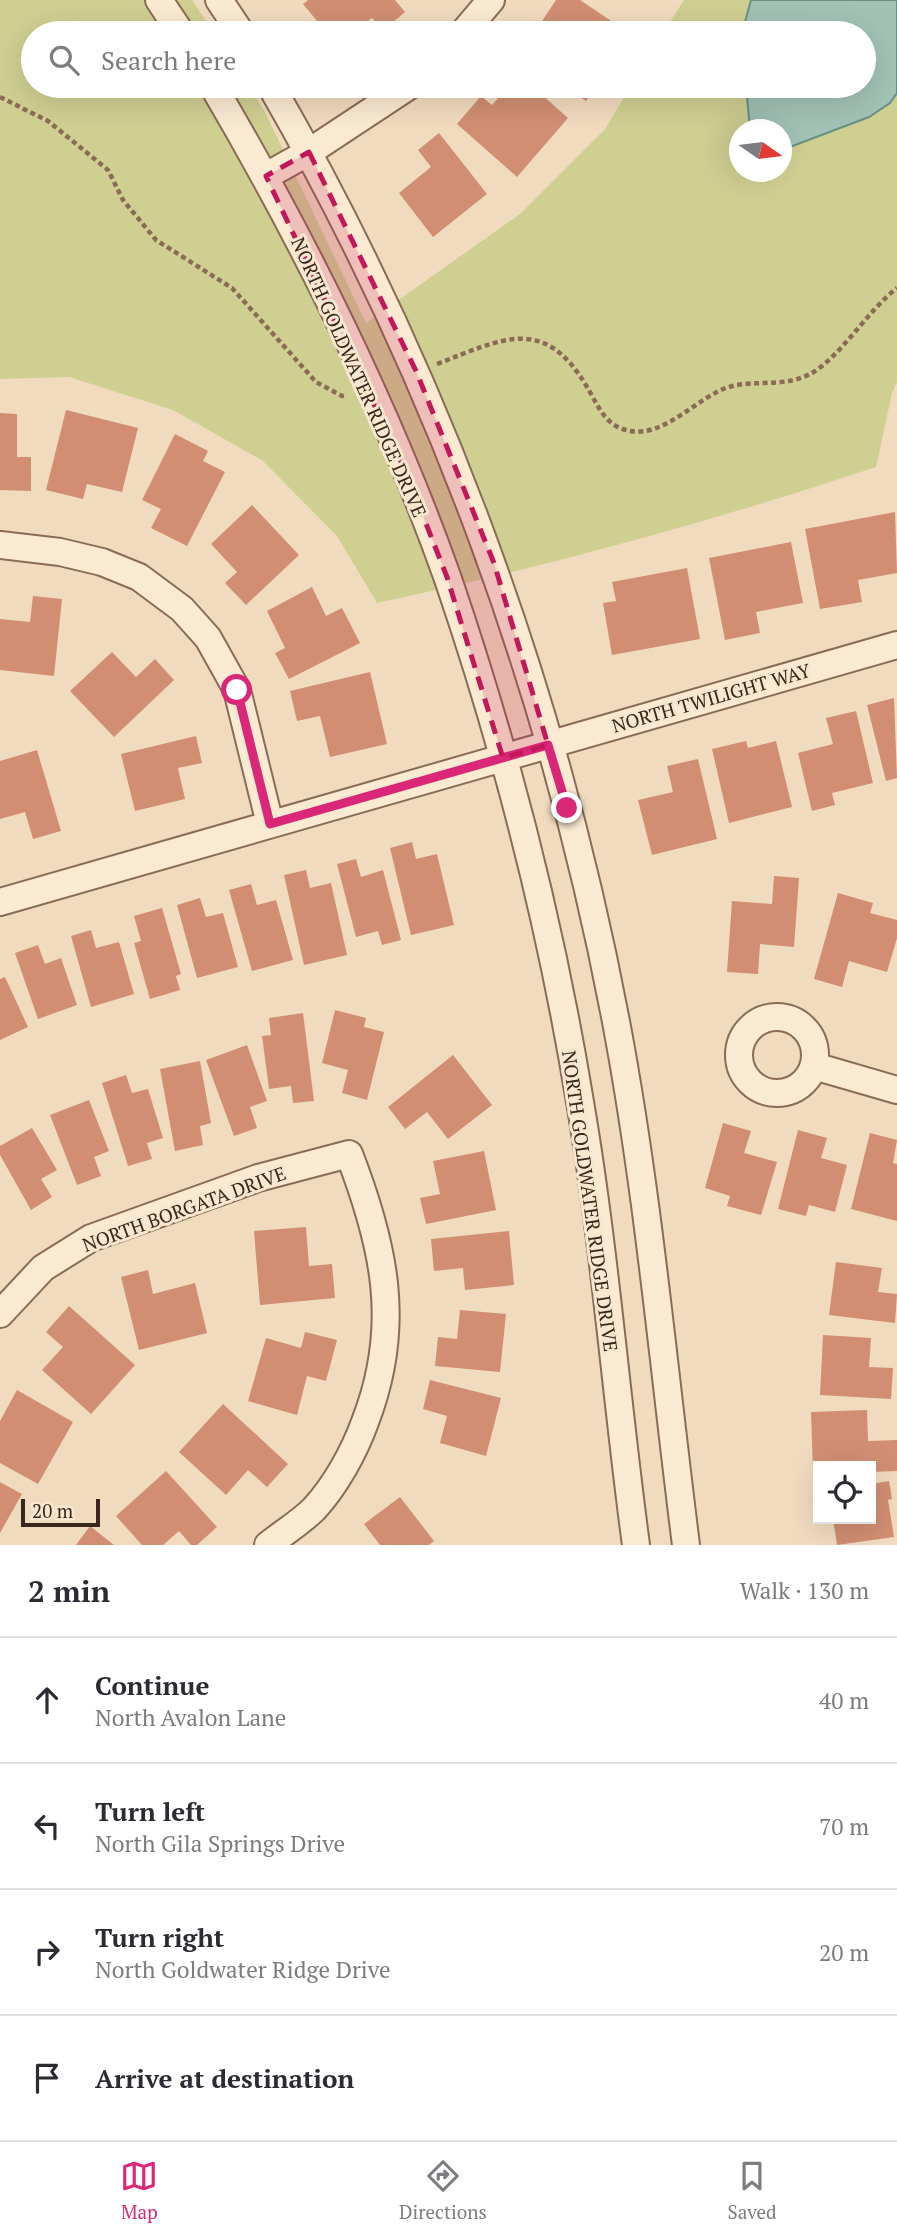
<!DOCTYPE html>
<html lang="en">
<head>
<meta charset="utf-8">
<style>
	:root { --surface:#fff; --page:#f7f7f7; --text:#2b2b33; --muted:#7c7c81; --line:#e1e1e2; --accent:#db2777 }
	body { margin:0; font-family:"PT Serif",serif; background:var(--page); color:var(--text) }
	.controls { position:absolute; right:21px; bottom:21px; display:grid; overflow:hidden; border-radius:0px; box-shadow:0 7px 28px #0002 }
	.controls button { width:63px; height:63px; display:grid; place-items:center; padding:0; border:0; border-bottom:2px solid var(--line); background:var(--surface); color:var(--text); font:35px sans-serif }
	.compass { position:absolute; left:729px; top:119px; width:63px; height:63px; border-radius:50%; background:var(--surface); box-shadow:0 7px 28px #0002; rotate:104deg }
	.scale { position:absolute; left:21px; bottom:18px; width:79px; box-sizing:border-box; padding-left:7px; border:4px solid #39261c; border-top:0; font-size:19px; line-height:24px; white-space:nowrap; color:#39261c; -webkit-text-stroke:5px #f8e7cf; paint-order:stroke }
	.stop { position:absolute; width:21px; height:21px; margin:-16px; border:5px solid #db2777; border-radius:50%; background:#fff }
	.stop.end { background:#db2777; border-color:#fff; box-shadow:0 2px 7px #0008 }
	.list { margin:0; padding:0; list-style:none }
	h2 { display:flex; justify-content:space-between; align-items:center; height:91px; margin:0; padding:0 28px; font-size:30px }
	h2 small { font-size:23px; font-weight:400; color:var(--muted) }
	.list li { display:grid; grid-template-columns:46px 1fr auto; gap:21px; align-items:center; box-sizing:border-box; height:126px; padding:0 28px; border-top:2px solid var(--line) }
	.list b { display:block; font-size:26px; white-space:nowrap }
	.list p { margin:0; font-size:23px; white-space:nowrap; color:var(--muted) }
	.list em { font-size:23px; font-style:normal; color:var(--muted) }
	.icon { flex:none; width:38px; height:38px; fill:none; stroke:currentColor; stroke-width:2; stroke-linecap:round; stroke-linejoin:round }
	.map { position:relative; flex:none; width:897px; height:1545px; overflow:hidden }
	.search { position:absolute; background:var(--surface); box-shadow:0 7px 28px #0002; left:21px; right:21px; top:21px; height:77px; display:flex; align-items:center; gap:18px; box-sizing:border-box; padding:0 24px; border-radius:38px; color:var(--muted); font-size:26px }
	.sheet { height:595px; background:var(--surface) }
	nav { display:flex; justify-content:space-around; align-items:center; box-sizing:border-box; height:98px; border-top:2px solid var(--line); background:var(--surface); font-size:19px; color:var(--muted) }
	nav a { display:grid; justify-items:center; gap:4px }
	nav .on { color:var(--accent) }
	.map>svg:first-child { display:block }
	.green { fill:#cfcf92; fill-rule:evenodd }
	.water { fill:#a2c2b5; stroke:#699182; stroke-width:2 }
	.building { fill:#d18e72 }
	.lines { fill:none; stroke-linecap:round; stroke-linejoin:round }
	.minor-casing { stroke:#8a6b56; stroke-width:30 }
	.path { stroke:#8a6b56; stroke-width:4.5; stroke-dasharray:5 3.5; stroke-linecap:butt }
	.minor { stroke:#fbead2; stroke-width:26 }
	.route { stroke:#db2777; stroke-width:9 }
	.marked { fill:#c2185b; fill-opacity:0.2; stroke:#c2185b; stroke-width:5; stroke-dasharray:14 9; stroke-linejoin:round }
	.labels { text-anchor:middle; stroke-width:6; stroke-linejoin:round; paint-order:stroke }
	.street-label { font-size:19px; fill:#39261c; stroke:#f8e7cf }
</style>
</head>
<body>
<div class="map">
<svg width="897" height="1545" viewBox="0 0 897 1545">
	<rect width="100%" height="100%" fill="#f1dbbf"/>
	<path class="green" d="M0,0H192L214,33H33V86H248L264,110L366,323L520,214L605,129L631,86H864V33H663L684,0H897V382L892,393L876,467C713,521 546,567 377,603L337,536L263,461L173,410L69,377L0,379ZM740,130H782V172H740Z"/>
	<path class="water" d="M751,0H897V93L890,103L869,117L782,150V130L750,129L746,86H864V33H742Z"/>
	<g class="building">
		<path d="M308,0H395L405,12L383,31L372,18L353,33H327L303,4Z"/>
		<path d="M556,0H580L629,33H560L542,21Z"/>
		<path d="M509,86H532L568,118L517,177L457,124L481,96L492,105Z"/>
		<path d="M563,86H596L586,101Z"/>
		<path d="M439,133L487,194L433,237L399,193L431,167L418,150Z"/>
		<path d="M66,410L138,428L122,492L87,484L83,499L46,490Z"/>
		<path d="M0,413L17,414V457H31V491L0,490Z"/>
		<path d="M175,434L208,451L203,461L225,472L187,546L151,528L161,509L142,500Z"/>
		<path d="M252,505L299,555L246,605L225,583L237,572L211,544Z"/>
		<path d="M895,512L897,573L858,580L862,602L820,609L805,529Z"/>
		<path d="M791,542L803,603L756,612L760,633L725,640L709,558Z"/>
		<path d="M687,568L700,639L612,655L603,603L616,601L612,582Z"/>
		<path d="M312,587L326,616L342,608L360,643L289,679L275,653L285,648L267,611Z"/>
		<path d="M33,596L62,599L54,676L0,670V619L30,622Z"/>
		<path d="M112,652L136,677L155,659L174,680L114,737L70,691Z"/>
		<path d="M370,672L387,744L330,757L320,716L297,721L290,691Z"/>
		<path d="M894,698L897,778L886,781L867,705Z"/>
		<path d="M856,711L873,783L832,793L835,805L812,811L798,753L833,744L826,718Z"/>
		<path d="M196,736L202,763L178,768L185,799L135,811L121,754Z"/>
		<path d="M746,741L748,748L776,741L792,807L729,823L712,749Z"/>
		<path d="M37,750L61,831L33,839L25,812L0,819V761Z"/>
		<path d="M698,759L717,839L652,855L638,800L673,792L667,766Z"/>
		<path d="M412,842L416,859L437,854L454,925L411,935L390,848Z"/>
		<path d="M356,859L361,877L383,870L401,940L382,945L378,931L356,937L337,864Z"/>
		<path d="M306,870L310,888L331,883L347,955L304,965L284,875Z"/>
		<path d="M774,876L799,878L794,947L760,944L758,974L727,972L732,901L772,904Z"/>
		<path d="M251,884L257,905L276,900L293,960L252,971L229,890Z"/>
		<path d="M838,893L873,903L870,913L897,920V938L887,972L849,961L842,987L814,979Z"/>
		<path d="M200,898L206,917L223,913L238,967L197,978L177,905Z"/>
		<path d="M162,908L181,974L176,976L180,990L150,999L134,943L141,941L134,916Z"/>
		<path d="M91,930L96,948L119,942L134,994L91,1007L71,936Z"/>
		<path d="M38,945L45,964L61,958L77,1005L38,1019L15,953Z"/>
		<path d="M5,977L28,1027L0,1040V979Z"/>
		<path d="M335,1010L366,1018L364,1027L384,1032L367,1100L342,1093L348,1070L322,1063Z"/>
		<path d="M303,1013L314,1101L293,1103L291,1086L269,1089L262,1036L271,1035L269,1018Z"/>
		<path d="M247,1045L267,1101L250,1107L257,1128L234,1136L206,1060Z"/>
		<path d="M453,1055L492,1105L448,1139L427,1112L405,1129L388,1107Z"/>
		<path d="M200,1061L211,1123L200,1126L203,1145L175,1151L160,1069Z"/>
		<path d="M126,1075L132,1093L148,1089L163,1138L147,1143L152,1159L128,1166L102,1083Z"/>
		<path d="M89,1100L109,1151L94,1157L101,1176L77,1185L50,1115Z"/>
		<path d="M723,1123L751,1131L744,1153L777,1162L761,1215L727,1206L730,1196L705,1188Z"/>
		<path d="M32,1128L57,1170L41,1179L52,1197L31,1210L0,1155V1146Z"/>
		<path d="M798,1130L827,1138L821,1158L847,1165L835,1212L809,1205L806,1216L778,1209Z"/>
		<path d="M870,1133L897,1140L893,1163L897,1164V1221L851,1209Z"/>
		<path d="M484,1151L496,1210L426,1224L420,1198L440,1194L433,1161Z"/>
		<path d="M306,1227L309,1266L332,1264L335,1298L260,1305L254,1231Z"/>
		<path d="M509,1231L514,1285L465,1290L463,1268L434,1271L431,1239Z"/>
		<path d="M836,1262L882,1268L878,1292L897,1294L895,1323L829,1315Z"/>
		<path d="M148,1270L153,1294L195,1283L207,1333L139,1350L121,1277Z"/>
		<path d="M69,1306L135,1365L91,1414L42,1370L63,1347L46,1332Z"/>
		<path d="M460,1310L506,1314L500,1372L435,1366L438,1337L457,1339Z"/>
		<path d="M305,1332L337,1340L326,1381L307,1376L297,1415L248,1401L266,1338L301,1348Z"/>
		<path d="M823,1335L871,1338L869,1367L893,1368L891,1399L820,1395Z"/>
		<path d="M430,1380L501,1398L486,1456L440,1443L447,1416L423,1409Z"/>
		<path d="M17,1390L73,1422L38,1484L0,1463V1421Z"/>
		<path d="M223,1404L288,1464L267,1487L248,1470L226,1495L179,1452Z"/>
		<path d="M867,1410L868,1441L897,1440V1471L871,1472V1466H818V1473H813L811,1412Z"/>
		<path d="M166,1471L217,1527L197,1545H191L179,1531L163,1545H142L116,1516Z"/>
		<path d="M889,1481L892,1499L888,1500L894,1537L837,1545L833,1519H871V1484Z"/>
		<path d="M0,1482L22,1494L0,1533Z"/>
		<path d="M400,1497L434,1541L429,1545H380L364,1524Z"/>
		<path d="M90,1526L114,1545H76Z"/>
	</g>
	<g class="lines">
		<defs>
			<g id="minor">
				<path d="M159,0L181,33"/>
				<path d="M219,0L241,33"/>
				<path d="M463,33L491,0"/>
				<path d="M213,86C304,241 388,410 448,579C506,749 551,925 580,1102C605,1248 616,1398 636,1545"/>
				<path d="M271,86C439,378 555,696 617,1027C649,1198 664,1373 686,1545"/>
				<path d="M266,176L309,152L409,86"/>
				<path d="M0,545L60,552L102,562L139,577L182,609L208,638L237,690L270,824"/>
				<path d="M0,902L897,645"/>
				<circle cx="777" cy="1055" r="38"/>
				<path d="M814,1066L897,1090"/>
				<path d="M0,1314L43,1268L91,1238L258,1178L349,1154C385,1247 402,1327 365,1422C354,1452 336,1485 314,1509C301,1522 283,1533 268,1545"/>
			</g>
		</defs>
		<use href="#minor" class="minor-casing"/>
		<g class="path">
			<path d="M0,97L48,121L108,170L123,200L156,240L232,288L316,382L342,396L347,395"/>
			<path d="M437,364C502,339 544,314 587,387C595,400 602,418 616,426C653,446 687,407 717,392C746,376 780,390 810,374C840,358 867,311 897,288"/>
		</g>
		<use href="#minor" class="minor"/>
	</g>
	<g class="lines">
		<path class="route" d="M237,690L270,824L548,745L567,808"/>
	</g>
	<path class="marked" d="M309,152L416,371L494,563L548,745L503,758L447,577L405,470L266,176Z"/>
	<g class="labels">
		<g class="street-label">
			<text transform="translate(359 377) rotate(66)" y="7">NORTH GOLDWATER RIDGE DRIVE</text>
			<text transform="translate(711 698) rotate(-16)" y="7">NORTH TWILIGHT WAY</text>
			<text transform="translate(590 1201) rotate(82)" y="7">NORTH GOLDWATER RIDGE DRIVE</text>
			<text transform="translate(184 1209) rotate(-20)" y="7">NORTH BORGATA DRIVE</text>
		</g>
	</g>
</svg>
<div class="controls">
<button><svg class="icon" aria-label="locate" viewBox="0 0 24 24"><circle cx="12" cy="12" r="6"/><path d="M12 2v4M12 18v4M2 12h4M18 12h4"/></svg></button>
</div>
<svg class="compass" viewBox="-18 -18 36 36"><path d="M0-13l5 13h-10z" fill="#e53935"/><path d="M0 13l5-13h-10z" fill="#7c7c81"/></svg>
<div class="scale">20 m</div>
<div class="stop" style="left:237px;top:690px"></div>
<div class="stop end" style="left:567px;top:808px"></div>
<div class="search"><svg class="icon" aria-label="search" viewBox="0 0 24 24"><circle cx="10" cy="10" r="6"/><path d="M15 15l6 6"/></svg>Search here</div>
</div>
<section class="sheet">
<h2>2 min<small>Walk · 130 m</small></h2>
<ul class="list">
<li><svg class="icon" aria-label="ahead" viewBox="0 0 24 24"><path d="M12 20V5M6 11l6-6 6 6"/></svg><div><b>Continue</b><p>North Avalon Lane</p></div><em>40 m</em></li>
<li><svg class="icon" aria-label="left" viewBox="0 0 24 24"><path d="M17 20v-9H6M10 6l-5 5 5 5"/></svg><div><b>Turn left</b><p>North Gila Springs Drive</p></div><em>70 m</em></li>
<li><svg class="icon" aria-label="right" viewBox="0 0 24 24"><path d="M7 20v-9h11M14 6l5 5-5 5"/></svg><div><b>Turn right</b><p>North Goldwater Ridge Drive</p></div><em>20 m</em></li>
<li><svg class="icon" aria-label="arrive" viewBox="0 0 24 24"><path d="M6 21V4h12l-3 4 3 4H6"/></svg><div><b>Arrive at destination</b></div></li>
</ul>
</section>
<nav>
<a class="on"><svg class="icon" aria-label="map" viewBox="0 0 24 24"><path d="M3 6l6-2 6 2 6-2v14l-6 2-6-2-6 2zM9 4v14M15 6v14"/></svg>Map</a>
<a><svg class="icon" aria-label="directions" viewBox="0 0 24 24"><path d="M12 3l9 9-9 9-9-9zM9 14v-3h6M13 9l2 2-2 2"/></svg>Directions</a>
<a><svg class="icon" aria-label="saved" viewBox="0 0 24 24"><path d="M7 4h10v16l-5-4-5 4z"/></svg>Saved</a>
</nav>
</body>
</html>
